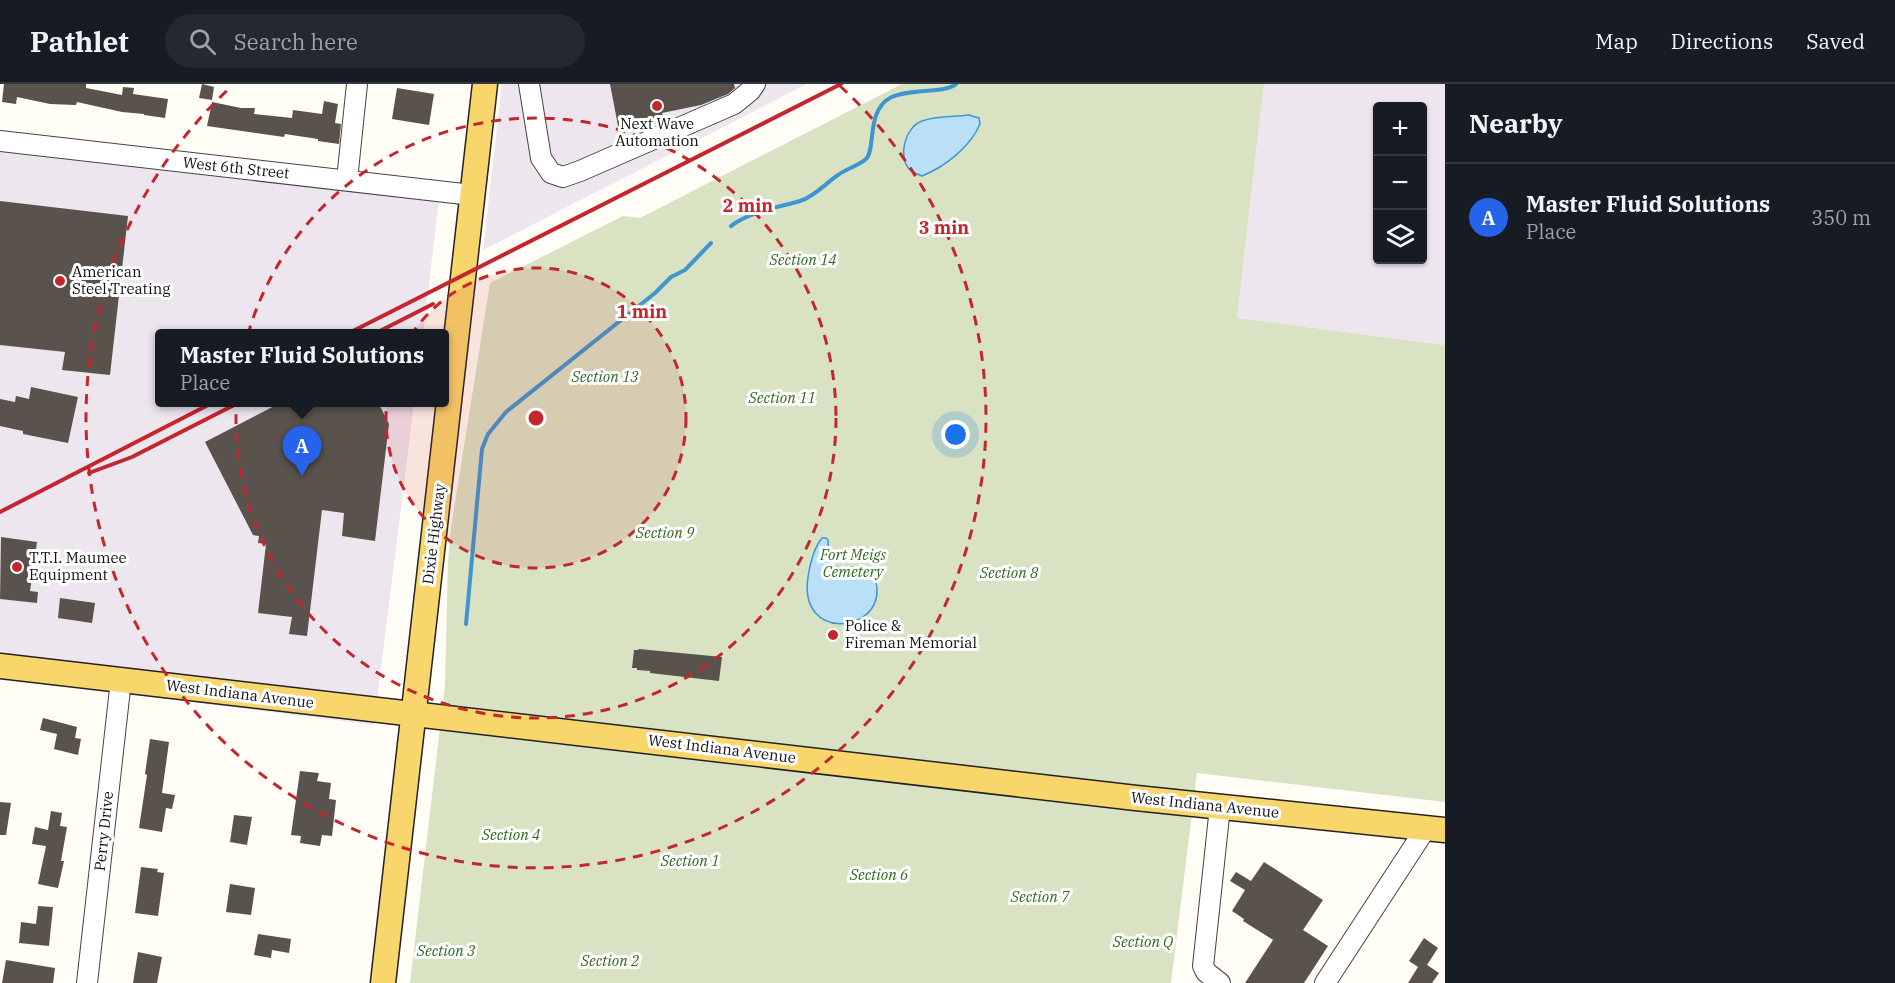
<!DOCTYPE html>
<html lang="en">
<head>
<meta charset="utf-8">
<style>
	:root { --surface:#171b24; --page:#242831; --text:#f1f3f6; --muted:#9ea1a6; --line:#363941; --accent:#2563eb }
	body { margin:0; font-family:"IBM Plex Serif",serif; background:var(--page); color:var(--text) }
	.controls { position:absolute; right:18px; top:18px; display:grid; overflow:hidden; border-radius:6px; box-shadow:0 2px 4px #0004 }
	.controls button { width:54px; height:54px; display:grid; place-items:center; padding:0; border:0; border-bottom:2px solid var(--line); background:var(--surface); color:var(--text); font:30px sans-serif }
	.you { position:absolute; left:956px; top:351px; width:21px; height:21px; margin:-15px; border:4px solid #fff; border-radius:50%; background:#1a73e8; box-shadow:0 0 0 9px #1a73e833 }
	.badge { display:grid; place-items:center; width:39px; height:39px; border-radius:50%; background:var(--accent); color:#fff; font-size:20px; font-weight:700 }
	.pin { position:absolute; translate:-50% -50px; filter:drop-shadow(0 2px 3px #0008) }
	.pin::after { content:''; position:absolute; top:32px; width:21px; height:18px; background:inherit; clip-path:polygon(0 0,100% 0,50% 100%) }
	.popup { position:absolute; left:155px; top:245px; width:294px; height:78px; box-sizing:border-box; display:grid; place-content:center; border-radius:6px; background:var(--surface); filter:drop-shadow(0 2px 4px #0005); font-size:20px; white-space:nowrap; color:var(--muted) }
	.popup b { font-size:22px; color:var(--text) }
	.popup::after { content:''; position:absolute; left:50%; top:100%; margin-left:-12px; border:12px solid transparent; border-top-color:var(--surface) }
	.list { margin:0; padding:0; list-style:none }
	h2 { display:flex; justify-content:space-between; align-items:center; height:78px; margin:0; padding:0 24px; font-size:26px }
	h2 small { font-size:20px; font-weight:400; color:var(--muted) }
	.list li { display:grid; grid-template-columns:39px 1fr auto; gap:18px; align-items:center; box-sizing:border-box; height:108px; padding:0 24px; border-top:2px solid var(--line) }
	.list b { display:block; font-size:22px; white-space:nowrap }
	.list p { margin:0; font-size:20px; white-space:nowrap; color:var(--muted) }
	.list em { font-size:20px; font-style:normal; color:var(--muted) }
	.icon { flex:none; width:33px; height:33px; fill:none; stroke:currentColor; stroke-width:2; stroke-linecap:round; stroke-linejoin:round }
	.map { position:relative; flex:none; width:1445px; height:899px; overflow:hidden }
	header { display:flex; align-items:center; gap:36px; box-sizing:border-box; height:84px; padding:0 30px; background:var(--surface); border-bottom:2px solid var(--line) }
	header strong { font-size:28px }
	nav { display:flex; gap:33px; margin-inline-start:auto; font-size:21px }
	.search { width:420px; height:54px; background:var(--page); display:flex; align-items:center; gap:15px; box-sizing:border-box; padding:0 21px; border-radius:33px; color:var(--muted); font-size:22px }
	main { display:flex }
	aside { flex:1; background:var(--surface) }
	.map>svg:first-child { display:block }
	.industrial { fill:#eee6ef; fill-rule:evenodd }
	.cemetery { fill:#d9e3c4 }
	.water { fill:#b9e0f7; stroke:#3f96cf; stroke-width:1.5 }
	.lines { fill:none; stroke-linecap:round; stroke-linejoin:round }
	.stream { stroke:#3f96cf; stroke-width:4 }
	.building { fill:#5a524d }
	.minor-casing { stroke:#444; stroke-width:22 }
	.major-casing { stroke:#222; stroke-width:27 }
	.minor { stroke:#fff; stroke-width:20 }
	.major { stroke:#f9d66b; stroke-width:24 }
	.rail { stroke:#c4262e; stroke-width:4 }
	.ring { fill:none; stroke:#c4262e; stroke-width:3; stroke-dasharray:10 8 }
	.poi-dot { fill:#c4262e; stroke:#fff; stroke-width:2 }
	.labels { text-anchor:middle; stroke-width:6; stroke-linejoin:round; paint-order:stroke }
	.poi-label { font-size:15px; fill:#111; stroke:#fff; text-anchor:start }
	.street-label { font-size:15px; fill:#111; stroke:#fff }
	.park-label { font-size:15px; font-style:italic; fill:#2f6b1f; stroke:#fff }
	.centre { fill:#c4262e; stroke:#fff; stroke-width:3 }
	.ring-label { font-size:18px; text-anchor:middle; font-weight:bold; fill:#c4262e; stroke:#fff; stroke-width:6; stroke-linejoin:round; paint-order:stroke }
</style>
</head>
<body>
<header>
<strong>Pathlet</strong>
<div class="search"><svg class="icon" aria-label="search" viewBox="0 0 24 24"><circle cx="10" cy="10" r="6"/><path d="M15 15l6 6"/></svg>Search here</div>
<nav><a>Map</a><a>Directions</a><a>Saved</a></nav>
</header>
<main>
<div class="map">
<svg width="1445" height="899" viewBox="0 0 1445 899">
	<rect width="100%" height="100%" fill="#fffdf5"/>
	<g class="industrial">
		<path d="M502,0H807L483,166Z"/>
		<path d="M1264,0H1445V261L1237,234ZM1378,22H1422V176H1378Z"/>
		<path d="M0,48L441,100L423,249H160V318L414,319L374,641L0,594Z"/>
	</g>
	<path class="cemetery" d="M902,0H1264L1237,234L1445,261V718L1197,689L1171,899H410L445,601L448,478L451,444L490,199L623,132L640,134Z"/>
	<g class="water">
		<path d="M969,31L979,34L980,40C971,62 945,83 922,92C918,90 913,89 910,86C897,73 905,43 922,37C936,32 954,33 969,31Z"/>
		<path d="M822,454H826L828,456C829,463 826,474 830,479C839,490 874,471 877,504C880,550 798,557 808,493C810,480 813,465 822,454Z"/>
	</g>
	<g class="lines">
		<g class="stream">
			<path d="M731,142C752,127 776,124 800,117C814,113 826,99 838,91C846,85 858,82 866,75C876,66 866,27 890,14C908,4 945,10 956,0"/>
			<path d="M466,540L482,365L488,350L506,328L655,209L671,193L685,186L711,159"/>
		</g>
	</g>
	<g class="building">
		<path d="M4,0H86V4L122,11L123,3L134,4L133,10L168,15L165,34L144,31V30L122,28L77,18L76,21L50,20L17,13L16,20L2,18Z"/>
		<path d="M202,0L214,3L212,16L199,14Z"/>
		<path d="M610,0H734L735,4L728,10L701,21L662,29L664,37L660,39L619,47Z"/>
		<path d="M397,4L434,10L429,41L392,35Z"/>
		<path d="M324,17L338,20L335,39L341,40L339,60L318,57V55L285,50L284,53L207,42L212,18L241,24H255L254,30L292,34L293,26L322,30Z"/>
		<path d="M0,117L128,132L110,291L62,286L65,268L0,261Z"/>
		<path d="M31,303L78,313L68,359L23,350V347L0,342V315L15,318L16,312L29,315Z"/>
		<path d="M282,318H378L389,340L375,457L342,452L344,429L322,426L307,552L289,550L292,533L258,529L266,460L258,459L259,452L253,451L205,358Z"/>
		<path d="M1,453L37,458L30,507L38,508L37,519L0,515Z"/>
		<path d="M60,514L95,519L92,539L58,534Z"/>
		<path d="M639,565L722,573L719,597L650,589V587L637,586V584H632L634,566H638Z"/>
		<path d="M43,634L77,643L75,654L81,655L78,671L54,665L57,650L40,646Z"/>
		<path d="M150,655L169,658L162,709L175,711L172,725L166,724L162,748L139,744L147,691L145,690Z"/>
		<path d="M300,687L319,689L317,697L331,699L329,715L336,716L332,752L322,751L320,762L300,759L301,752L291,751Z"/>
		<path d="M0,718L11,719L6,751H0Z"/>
		<path d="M51,727L62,729L60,742L67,743L61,777H64L58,804L38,800L46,762L32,760L35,743L48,746Z"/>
		<path d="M234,731L252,733L247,761L230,758Z"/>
		<path d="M1264,778L1323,816L1303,846L1328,862L1304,899H1245L1273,856L1243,837L1244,835L1232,827L1245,806L1230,797L1236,788L1251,797Z"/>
		<path d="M141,783L158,785L157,788L164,789L158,832L135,829Z"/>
		<path d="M230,800L255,804L251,831L226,828Z"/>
		<path d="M38,822L53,823L49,862L19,859L21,838L36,840Z"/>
		<path d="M258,850L291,855L289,869L272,866L271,874L254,871Z"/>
		<path d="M1424,854L1438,864L1427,881L1439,889L1432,899H1408L1418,883L1409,877Z"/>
		<path d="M138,868L162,873L157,899H133Z"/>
		<path d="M6,876L55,884L53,899H2Z"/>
	</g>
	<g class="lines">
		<defs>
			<g id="minor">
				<path d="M529,0L541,74L551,89L563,93L580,87L734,20L750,7L755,0"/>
				<path d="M0,57L472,111"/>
				<path d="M347,96L357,0"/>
				<path d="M87,899L121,596"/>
				<path d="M1220,899L1206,888L1203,882L1220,723"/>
				<path d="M1325,899L1426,744"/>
			</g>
			<g id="major">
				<path d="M0,582L1136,714L1445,746"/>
				<path d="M383,899L485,0"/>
			</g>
		</defs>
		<use href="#minor" class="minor-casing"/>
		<use href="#major" class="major-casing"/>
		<use href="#minor" class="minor"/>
		<use href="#major" class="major"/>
		<g class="rail">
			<path d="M349,249L841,0"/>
			<path d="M376,249L433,220"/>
			<path d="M89,389L132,373L240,318"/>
			<path d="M0,428L214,318"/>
		</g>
	</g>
	<circle cx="536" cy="334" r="150" fill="#c4262e" fill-opacity=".12"/>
	<g class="ring">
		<circle cx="536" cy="334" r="150"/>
		<circle cx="536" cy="334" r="300"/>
		<path d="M840 2A450 450 0 1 1 232 2"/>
	</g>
	<g class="poi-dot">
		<circle cx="657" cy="22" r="6"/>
		<circle cx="60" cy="197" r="6"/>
		<circle cx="17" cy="483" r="6"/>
		<circle cx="833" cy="551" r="6"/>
	</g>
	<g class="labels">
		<g class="poi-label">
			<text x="657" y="45" text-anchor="middle">Next Wave<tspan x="657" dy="17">Automation</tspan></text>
			<text x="72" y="193">American<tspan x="72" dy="17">Steel Treating</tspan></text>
			<text x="29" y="479">T.T.I. Maumee<tspan x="29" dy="17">Equipment</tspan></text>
			<text x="845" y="547">Police &amp;<tspan x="845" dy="17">Fireman Memorial</tspan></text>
		</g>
		<g class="street-label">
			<text transform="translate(236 84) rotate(6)" y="5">West 6th Street</text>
			<text transform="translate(434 450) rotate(-83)" y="5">Dixie Highway</text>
			<text transform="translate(240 610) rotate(7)" y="5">West Indiana Avenue</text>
			<text transform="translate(722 665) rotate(7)" y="5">West Indiana Avenue</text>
			<text transform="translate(1205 721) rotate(6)" y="5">West Indiana Avenue</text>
			<text transform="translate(104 747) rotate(-84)" y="5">Perry Drive</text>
		</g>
		<g class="park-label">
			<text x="803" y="181">Section 14</text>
			<text x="605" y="298">Section 13</text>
			<text x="782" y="319">Section 11</text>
			<text x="665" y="454">Section 9</text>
			<text x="853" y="476">Fort Meigs<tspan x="853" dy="17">Cemetery</tspan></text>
			<text x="1009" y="494">Section 8</text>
			<text x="511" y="756">Section 4</text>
			<text x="690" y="782">Section 1</text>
			<text x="879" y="796">Section 6</text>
			<text x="1040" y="818">Section 7</text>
			<text x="1143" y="863">Section Q</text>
			<text x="446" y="872">Section 3</text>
			<text x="610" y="882">Section 2</text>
		</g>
	</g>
	<circle cx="536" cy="334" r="9" class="centre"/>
	<g class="ring-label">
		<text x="748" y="128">2 min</text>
		<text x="944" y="150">3 min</text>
		<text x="642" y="234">1 min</text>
	</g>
</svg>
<div class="controls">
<button>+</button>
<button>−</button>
<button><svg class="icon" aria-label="layers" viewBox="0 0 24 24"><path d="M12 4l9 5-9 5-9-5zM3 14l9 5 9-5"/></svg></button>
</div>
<div class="you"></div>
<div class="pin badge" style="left:302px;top:392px">A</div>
<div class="popup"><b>Master Fluid Solutions</b>Place</div>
</div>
<aside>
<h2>Nearby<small></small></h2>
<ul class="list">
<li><span class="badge">A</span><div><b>Master Fluid Solutions</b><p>Place</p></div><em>350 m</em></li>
</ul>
</aside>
</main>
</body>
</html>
